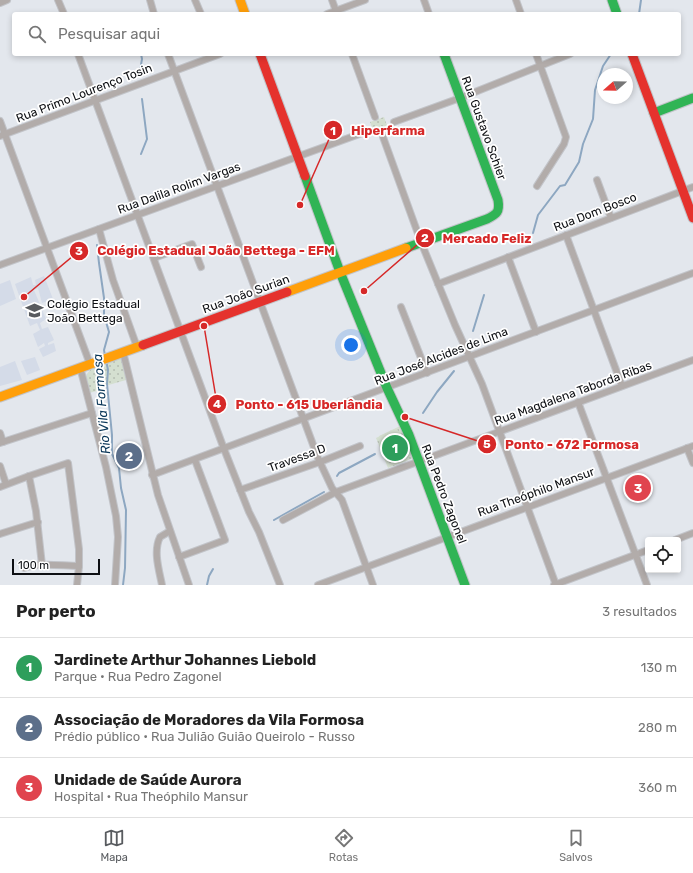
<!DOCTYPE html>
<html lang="pt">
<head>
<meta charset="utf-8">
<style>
	:root { --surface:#fff; --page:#f2f2f2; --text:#222; --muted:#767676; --line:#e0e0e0; --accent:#585b5f }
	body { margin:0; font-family:Rubik,sans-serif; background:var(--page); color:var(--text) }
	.controls { position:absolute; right:12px; bottom:12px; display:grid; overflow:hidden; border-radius:4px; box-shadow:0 2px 6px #0003 }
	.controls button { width:36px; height:36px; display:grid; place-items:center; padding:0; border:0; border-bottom:1px solid var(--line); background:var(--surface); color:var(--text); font:20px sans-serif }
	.compass { position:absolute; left:597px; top:68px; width:36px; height:36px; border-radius:50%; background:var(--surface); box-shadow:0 2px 6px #0003; rotate:250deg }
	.scale { position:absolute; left:12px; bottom:10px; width:88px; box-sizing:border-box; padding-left:4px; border:2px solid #0d0f13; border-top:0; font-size:11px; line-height:14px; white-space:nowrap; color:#0d0f13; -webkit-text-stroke:3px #fff; paint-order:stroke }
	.you { position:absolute; left:351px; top:345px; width:14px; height:14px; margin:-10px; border:3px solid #fff; border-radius:50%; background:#1a73e8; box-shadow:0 0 0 6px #1a73e833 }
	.badge { display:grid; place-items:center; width:26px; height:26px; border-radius:50%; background:var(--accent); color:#fff; font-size:13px; font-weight:700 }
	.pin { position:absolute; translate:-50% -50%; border:2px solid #fff; box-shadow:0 1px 4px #0006 }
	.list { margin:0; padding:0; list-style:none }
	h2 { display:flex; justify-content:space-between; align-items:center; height:52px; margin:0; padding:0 16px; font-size:17px }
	h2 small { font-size:13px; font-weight:400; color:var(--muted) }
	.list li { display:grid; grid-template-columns:26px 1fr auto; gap:12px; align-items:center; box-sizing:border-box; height:60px; padding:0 16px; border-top:1px solid var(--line) }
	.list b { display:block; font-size:15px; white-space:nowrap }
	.list p { margin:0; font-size:13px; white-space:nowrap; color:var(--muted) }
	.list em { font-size:13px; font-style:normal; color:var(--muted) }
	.icon { flex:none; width:22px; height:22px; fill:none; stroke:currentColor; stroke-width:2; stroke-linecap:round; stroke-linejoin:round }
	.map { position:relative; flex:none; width:693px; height:585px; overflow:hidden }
	.search { position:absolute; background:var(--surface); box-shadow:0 2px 6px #0003; left:12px; right:12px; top:12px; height:44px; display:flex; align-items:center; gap:10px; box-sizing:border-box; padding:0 14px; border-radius:4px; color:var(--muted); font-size:15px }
	.sheet { height:232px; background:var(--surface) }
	nav { display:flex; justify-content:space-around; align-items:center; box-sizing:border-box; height:56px; border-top:1px solid var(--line); background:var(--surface); font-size:11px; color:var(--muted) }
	nav a { display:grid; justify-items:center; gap:2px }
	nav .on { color:var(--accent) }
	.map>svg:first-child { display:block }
	.built { fill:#d4dbe8 }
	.green { fill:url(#green-dots) }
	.pitch { fill:#d4dfd0 }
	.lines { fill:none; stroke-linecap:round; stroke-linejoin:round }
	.stream { stroke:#8da7c1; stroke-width:2 }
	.street-casing { stroke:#c2c4c9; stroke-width:8 }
	.fast-casing { stroke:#c2c4c9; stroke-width:11 }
	.slow-casing { stroke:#c2c4c9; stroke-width:11 }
	.jam-casing { stroke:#c2c4c9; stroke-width:11 }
	.street { stroke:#b2acaa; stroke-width:6 }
	.fast { stroke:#30b455; stroke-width:9 }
	.slow { stroke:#ff9f0a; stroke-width:9 }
	.jam { stroke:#e5322d; stroke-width:9 }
	.labels { text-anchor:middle; stroke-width:3.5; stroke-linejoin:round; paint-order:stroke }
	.street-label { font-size:12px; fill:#0d0f13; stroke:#fff }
	.poi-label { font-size:12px; fill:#0d0f13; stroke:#fff; text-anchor:start }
	.water-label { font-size:13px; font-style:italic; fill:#0a3759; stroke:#fff }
	.leader { fill:none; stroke:#d62828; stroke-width:1.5 }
	.callout-dot { fill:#d62828; stroke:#fff; stroke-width:1.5 }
	.mark-label { font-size:12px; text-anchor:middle; font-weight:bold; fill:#fff }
	.callout-label { font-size:13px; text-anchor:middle; font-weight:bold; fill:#d62828; stroke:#fff; stroke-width:3.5; stroke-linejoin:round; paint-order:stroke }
</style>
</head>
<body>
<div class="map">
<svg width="693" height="585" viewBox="0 0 693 585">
	<defs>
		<pattern id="green-dots" width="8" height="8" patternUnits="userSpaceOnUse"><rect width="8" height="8" fill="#d4dfd0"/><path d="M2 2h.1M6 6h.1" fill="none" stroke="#b5beb2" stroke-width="1.8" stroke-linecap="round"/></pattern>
	</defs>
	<rect width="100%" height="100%" fill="#e3e7ed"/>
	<g class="built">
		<path d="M44,276L53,299L42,303L38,288L34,290L46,319L40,323L42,329L48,327L54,340L48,343V345L54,343L56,351L43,357L39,349L45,346L44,343L38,347L33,334L40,330L37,323L30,326L15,284L31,277L33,285H36L35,280Z"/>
		<path d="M10,280L16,299L0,306V284Z"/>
		<path d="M35,357L40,370L27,375L21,361Z"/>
		<path d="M15,361L22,380L0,386V367Z"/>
	</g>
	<g class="green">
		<path d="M384,117L389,131L375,136L370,122Z"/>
		<path d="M118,359H121L122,361L126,380L105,386L101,390L89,393C88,388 85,382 86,377C88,366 109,362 118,359Z"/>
		<path d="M402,425L414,458L388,468L376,438Z"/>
	</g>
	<path class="pitch" d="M397,428L401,440L384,448L379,436Z"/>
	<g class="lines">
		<g class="stream">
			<path d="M639,14L641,0"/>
			<path d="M139,76L142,59L141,54"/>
			<path d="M141,154L147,139L142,99"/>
			<path d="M533,233L538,215L560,186L565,185L579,162L583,144L593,119L595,90L603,66L611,54"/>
			<path d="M97,245L99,263L104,298V315L109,332L104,350L105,356"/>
			<path d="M473,331L484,295"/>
			<path d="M106,360L108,370L107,384L112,435V454L119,468L121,488L126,510L125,568L123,585"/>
			<path d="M423,413L437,392L454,371"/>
			<path d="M337,476L339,473L375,454"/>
			<path d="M274,520L324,492"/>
			<path d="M207,585L209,576L213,569"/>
		</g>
		<defs>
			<g id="street">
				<path d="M58,0L64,14"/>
				<path d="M150,0L154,14"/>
				<path d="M195,0L201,14"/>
				<path d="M332,0L337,14"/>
				<path d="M424,0L429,14"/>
				<path d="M516,0L521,14"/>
				<path d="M0,3L7,0"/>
				<path d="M327,14L365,0"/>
				<path d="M78,54L224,449L249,512L259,532L280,585"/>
				<path d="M168,54L318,458L332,488L342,500L373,585"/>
				<path d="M352,54L375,117"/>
				<path d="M536,54L566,137L564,144L537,186"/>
				<path d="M0,121L90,364"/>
				<path d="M394,122L460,98L570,54"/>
				<path d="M0,136L220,54"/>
				<path d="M383,137L421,242L455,325L482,384L556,585"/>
				<path d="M597,180L611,218"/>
				<path d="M99,229L113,280L137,347"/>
				<path d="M566,235L622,386"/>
				<path d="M508,257L536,332"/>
				<path d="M154,258L192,244L201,267"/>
				<path d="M0,265L365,132"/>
				<path d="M438,284L693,187"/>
				<path d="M401,307L427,373"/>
				<path d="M123,352L158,495L189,585"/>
				<path d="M80,367L106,467L116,516L118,537L115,585"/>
				<path d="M578,402L647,585"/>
				<path d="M0,433L3,442"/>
				<path d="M0,443L92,413"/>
				<path d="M687,448L693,463"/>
				<path d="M0,466L6,484"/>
				<path d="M152,475L693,273"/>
				<path d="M29,476L36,511L42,565"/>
				<path d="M0,487L29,476L68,463L79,549V566L77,585"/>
				<path d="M240,490L320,462L360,446"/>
				<path d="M283,520L336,492L693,360"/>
				<path d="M0,534L38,522"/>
				<path d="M675,540L693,533"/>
				<path d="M179,557L225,540L195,460"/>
				<path d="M24,568C41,562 61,566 79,566"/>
				<path d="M162,585C159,570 153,551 160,537L170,531"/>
				<path d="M318,585L693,446"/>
				<path d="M554,585L648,550"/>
			</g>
			<g id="fast">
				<path d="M612,0L617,14"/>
				<path d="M654,113L693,98"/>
				<path d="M305,176L340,272L387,388L409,435L465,585"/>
				<path d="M406,248L487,219C497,214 500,212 498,200L444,54"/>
			</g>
			<g id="slow">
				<path d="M240,0L245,14"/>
				<path d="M287,292L406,248"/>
				<path d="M0,397L143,345"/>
			</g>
			<g id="jam">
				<path d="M260,54L305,176"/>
				<path d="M632,54L693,218"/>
				<path d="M143,345L287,292"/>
			</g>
		</defs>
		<use href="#street" class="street-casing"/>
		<use href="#fast" class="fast-casing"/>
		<use href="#slow" class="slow-casing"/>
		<use href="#jam" class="jam-casing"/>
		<use href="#street" class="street"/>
		<use href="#fast" class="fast"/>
		<use href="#slow" class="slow"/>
		<use href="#jam" class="jam"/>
	</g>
	<defs>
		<symbol id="school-bare" viewBox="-9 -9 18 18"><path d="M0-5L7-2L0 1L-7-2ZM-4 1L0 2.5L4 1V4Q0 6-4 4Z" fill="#585b5f" stroke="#fff" stroke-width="2.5" paint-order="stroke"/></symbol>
	</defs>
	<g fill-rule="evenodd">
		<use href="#school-bare" x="22" y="298" width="25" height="25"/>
	</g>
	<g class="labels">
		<g class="street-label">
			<text transform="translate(84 93) rotate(-21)" y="4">Rua Primo Lourenço Tosin</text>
			<text transform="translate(484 128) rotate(70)" y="4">Rua Gustavo Schier</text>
			<text transform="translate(179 188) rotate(-20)" y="4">Rua Dalila Rolim Vargas</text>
			<text transform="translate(595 212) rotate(-21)" y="4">Rua Dom Bosco</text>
			<text transform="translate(246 294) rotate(-20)" y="4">Rua João Surian</text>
			<text transform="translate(441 356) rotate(-21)" y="4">Rua José Alcides de Lima</text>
			<text transform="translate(573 393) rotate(-20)" y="4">Rua Magdalena Taborda Ribas</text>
			<text transform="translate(297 458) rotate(-20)" y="4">Travessa D</text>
			<text transform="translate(536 492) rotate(-20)" y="4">Rua Theóphilo Mansur</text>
			<text transform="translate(444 494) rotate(69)" y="4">Rua Pedro Zagonel</text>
		</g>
		<g class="poi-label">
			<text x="47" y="308">Colégio Estadual<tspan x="47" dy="14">João Bettega</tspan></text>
		</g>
		<g class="water-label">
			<text transform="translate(101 404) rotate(-95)" y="5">Rio Vila Formosa</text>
		</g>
	</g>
	<path class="leader" d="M300 205L333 130M364 291L425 238M24 297L79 251M204 326L217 404M405 417L487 444"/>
	<g class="callout-dot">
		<circle cx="300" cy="205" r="4"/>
		<circle cx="364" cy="291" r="4"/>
		<circle cx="24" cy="297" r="4"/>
		<circle cx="204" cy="326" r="4"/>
		<circle cx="405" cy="417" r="4"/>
		<circle cx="333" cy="130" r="10"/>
		<circle cx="425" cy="238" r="10"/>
		<circle cx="79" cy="251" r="10"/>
		<circle cx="217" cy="404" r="10"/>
		<circle cx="487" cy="444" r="10"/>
	</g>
	<g class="mark-label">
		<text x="333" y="135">1</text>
		<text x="425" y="242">2</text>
		<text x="79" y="255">3</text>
		<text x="217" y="408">4</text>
		<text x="487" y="448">5</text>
	</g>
	<g class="callout-label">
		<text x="388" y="135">Hiperfarma</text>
		<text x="487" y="243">Mercado Feliz</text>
		<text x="216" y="255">Colégio Estadual João Bettega - EFM</text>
		<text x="309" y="409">Ponto - 615 Uberlândia</text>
		<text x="572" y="449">Ponto - 672 Formosa</text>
	</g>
</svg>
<div class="controls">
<button><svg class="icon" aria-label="locate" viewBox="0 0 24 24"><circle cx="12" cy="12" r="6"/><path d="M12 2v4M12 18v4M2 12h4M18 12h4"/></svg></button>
</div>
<svg class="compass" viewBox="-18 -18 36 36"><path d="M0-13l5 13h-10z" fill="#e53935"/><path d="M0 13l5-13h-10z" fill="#767676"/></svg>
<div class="scale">100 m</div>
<div class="you"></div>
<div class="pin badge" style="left:395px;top:448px;background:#2e9e5b">1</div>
<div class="pin badge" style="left:129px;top:456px;background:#5c6f8a">2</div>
<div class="pin badge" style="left:638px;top:488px;background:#e0444e">3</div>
<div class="search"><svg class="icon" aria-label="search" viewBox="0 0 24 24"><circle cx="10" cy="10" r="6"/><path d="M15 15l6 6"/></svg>Pesquisar aqui</div>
</div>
<section class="sheet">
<h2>Por perto<small>3 resultados</small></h2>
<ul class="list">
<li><span class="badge" style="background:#2e9e5b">1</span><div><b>Jardinete Arthur Johannes Liebold</b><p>Parque · Rua Pedro Zagonel</p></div><em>130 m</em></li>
<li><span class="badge" style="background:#5c6f8a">2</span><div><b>Associação de Moradores da Vila Formosa</b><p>Prédio público · Rua Julião Guião Queirolo - Russo</p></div><em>280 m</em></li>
<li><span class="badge" style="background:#e0444e">3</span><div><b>Unidade de Saúde Aurora</b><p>Hospital · Rua Theóphilo Mansur</p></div><em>360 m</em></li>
</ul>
</section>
<nav>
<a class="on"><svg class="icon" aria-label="map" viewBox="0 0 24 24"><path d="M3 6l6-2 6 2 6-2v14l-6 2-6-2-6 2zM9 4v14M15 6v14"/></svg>Mapa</a>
<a><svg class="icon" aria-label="directions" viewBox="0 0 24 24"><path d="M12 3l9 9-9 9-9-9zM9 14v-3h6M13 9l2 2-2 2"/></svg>Rotas</a>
<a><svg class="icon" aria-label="saved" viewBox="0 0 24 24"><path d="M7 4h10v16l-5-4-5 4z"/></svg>Salvos</a>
</nav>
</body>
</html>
